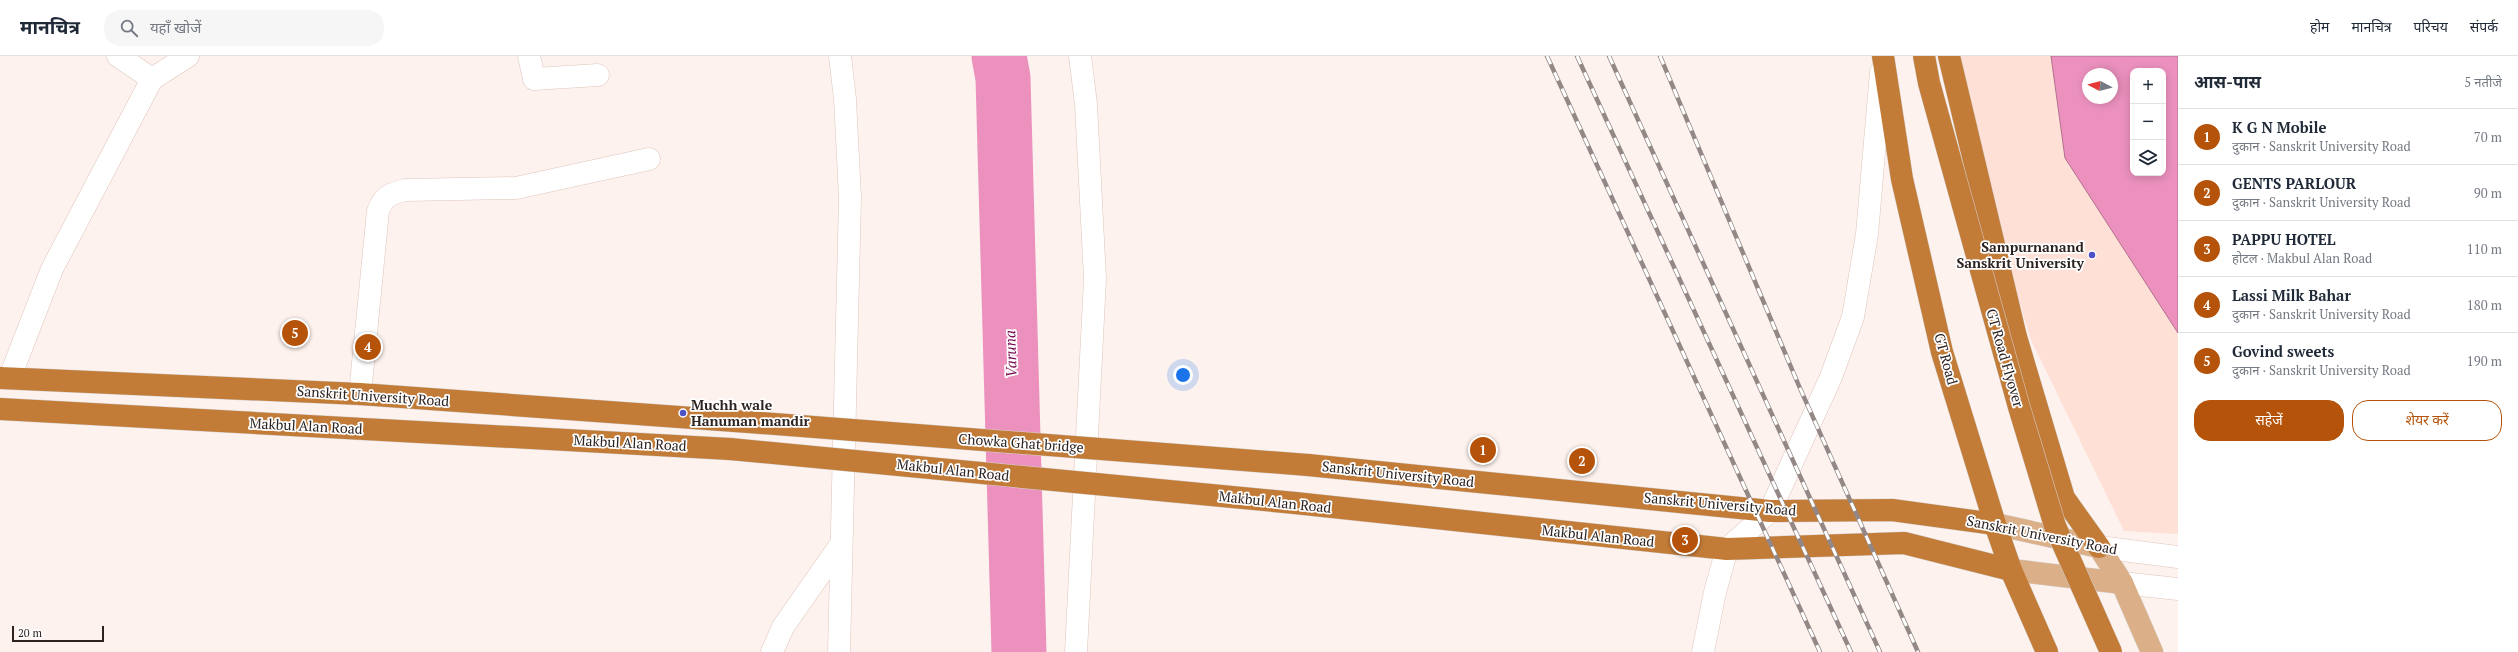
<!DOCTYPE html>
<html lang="hi">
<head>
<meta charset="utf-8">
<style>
	:root { --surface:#fff; --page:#f6f6f7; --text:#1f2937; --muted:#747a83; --line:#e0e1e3; --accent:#b45309 }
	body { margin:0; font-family:"PT Serif","Noto Sans Devanagari",serif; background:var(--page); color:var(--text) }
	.controls { position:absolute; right:12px; top:12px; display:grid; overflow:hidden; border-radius:8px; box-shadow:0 2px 10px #0003 }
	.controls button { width:36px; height:36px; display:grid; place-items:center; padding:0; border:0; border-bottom:1px solid var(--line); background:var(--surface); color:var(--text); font:20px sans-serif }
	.compass { position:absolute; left:2082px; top:12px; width:36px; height:36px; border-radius:50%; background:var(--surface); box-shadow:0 2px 10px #0003; rotate:277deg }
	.scale { position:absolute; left:12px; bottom:10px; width:92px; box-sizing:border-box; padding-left:4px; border:2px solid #2c221f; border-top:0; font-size:11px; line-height:14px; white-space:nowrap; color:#2c221f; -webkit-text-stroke:3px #fff; paint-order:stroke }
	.you { position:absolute; left:1183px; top:319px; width:14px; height:14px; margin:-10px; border:3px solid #fff; border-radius:50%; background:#1a73e8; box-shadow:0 0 0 6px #1a73e833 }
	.badge { display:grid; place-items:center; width:26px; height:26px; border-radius:50%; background:var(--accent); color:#fff; font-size:13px; font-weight:700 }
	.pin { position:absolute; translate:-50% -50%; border:2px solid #fff; box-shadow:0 1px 4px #0006 }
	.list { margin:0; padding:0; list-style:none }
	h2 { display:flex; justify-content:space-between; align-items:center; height:52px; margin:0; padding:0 16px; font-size:17px }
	h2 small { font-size:13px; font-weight:400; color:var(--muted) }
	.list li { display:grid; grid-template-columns:26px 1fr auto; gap:12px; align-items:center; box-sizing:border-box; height:56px; padding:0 16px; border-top:1px solid var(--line) }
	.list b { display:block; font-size:15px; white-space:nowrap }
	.list p { margin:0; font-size:13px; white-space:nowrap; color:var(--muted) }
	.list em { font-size:13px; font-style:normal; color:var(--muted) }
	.actions { display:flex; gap:8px; padding:12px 16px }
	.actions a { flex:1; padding:9px 0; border:1px solid var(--accent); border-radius:16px; text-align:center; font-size:14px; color:var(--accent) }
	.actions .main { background:var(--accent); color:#fff }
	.icon { flex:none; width:22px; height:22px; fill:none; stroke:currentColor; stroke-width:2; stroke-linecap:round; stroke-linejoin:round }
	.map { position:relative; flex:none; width:2178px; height:596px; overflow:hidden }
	header { display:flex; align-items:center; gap:24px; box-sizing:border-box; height:56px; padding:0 20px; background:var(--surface); border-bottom:1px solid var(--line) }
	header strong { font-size:19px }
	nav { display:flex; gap:22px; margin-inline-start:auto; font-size:14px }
	.search { width:280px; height:36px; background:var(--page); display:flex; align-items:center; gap:10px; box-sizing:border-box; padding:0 14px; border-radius:16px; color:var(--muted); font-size:15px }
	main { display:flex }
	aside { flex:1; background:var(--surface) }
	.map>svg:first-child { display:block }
	.built { fill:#fee0d7; fill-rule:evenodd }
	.water { fill:#ec91be; stroke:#b2708e; fill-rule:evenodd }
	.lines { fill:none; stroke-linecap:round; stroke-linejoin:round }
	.river { stroke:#ec91be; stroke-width:55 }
	.minor-casing { stroke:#e0c4bb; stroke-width:23 }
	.major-casing { stroke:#d5d3d2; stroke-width:23 }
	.highway-casing { stroke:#d5d3d2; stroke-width:23 }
	.minor { stroke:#fff; stroke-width:22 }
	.major { stroke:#dbb088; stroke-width:22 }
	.highway { stroke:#c37c38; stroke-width:22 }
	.rail-casing { stroke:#938885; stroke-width:4.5 }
	.rail { stroke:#fff; stroke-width:3; stroke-dasharray:9; stroke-linecap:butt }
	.highway-bridge-casing { stroke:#d5d3d2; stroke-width:23; stroke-linecap:butt }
	.highway-bridge { stroke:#c37c38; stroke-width:22 }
	.poi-dot { fill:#4f51c7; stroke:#fff; stroke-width:1.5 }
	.labels { text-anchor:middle; stroke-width:3.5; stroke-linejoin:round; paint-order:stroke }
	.poi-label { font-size:14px; font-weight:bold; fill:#2c221f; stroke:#fff; text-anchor:end }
	.street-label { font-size:14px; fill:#2c221f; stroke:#fff }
	.water-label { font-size:15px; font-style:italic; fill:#790c50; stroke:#fff }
</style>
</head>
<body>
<header>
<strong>मानचित्र</strong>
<div class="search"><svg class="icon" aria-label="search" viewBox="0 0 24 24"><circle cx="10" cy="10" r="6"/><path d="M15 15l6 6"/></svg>यहाँ खोजें</div>
<nav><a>होम</a><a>मानचित्र</a><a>परिचय</a><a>संपर्क</a></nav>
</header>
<main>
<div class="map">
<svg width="2178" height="596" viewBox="0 0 2178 596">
	<rect width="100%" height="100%" fill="#fdf2ee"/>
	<path class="built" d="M1957,0H2178V478L2124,475L2030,282L1962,45ZM2133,15H2163V117H2133ZM2088,18H2112V42H2088Z"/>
	<path class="water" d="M2051,0H2178V277L2065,102ZM2133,15H2163V117H2133ZM2088,18H2112V42H2088Z"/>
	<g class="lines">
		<path class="river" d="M999,0L1003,22L1019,596"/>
		<defs>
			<g id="minor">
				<path d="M118,0L152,23"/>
				<path d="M529,0L534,23L598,19"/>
				<path d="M10,321L52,213L152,23L188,0"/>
				<path d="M360,338L378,155C384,140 390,138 405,134L516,132L649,103"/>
				<path d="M2099,491L2178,501"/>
				<path d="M2122,527L2178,533"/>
				<path d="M772,596L783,571L841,488"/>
				<path d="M839,596L850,141L845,43L840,0"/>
				<path d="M1076,596L1095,223L1086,48L1080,0"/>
				<path d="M1703,596L1715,536L1727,493L1770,455L1831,321L1853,261L1867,178L1881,16"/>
			</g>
			<g id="major">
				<path d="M1995,468L2099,491L2122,527L2152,596"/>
				<path d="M2011,514L2122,527"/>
			</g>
			<g id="highway">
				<path d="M1883,0L1902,123L1942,296L1995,468L2011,514L2047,596"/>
				<path d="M1949,0L2016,281L2064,442L2099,491"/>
				<path d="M0,322L360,338L735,365"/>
				<path d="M0,353L730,393"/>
				<path d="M1308,409L1770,455L1892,454L1995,468"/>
				<path d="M1295,447L1727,493L1904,487L2011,514"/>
			</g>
		</defs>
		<use href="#minor" class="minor-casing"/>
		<use href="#major" class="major-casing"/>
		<use href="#highway" class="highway-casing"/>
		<use href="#minor" class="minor"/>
		<use href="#major" class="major"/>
		<use href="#highway" class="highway"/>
		<defs>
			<g id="rail">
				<path d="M1547,0L1820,596"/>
				<path d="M1577,0L1851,596"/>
				<path d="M1609,0L1880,596"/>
				<path d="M1660,0L1799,330L1918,596"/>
			</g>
		</defs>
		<use href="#rail" class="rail-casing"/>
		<use href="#rail" class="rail"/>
		<defs>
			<g id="highway-bridge">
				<path d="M1924,0L1929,27L2019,351L2055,470L2111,596"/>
				<path d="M735,365L1308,409"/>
				<path d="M730,393L1295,447"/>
			</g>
		</defs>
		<use href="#highway-bridge" class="highway-bridge-casing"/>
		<use href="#highway-bridge" class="highway-bridge"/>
	</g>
	<g class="poi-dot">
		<circle cx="2092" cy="199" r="4"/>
		<circle cx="683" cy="357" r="4"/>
	</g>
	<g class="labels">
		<g class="poi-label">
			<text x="2084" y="196">Sampurnanand<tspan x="2084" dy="16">Sanskrit University</tspan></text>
			<text x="691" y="354" text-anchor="start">Muchh wale<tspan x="691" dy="16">Hanuman mandir</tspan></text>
		</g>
		<g class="street-label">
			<text transform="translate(2005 302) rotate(74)" y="5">GT Road Flyover</text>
			<text transform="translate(1946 303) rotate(75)" y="5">GT Road</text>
			<text transform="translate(373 340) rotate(4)" y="5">Sanskrit University Road</text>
			<text transform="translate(306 370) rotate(3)" y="5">Makbul Alan Road</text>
			<text transform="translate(630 387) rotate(3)" y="5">Makbul Alan Road</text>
			<text transform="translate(1021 387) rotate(4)" y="5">Chowka Ghat bridge</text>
			<text transform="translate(953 414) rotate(6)" y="5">Makbul Alan Road</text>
			<text transform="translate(1398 418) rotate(6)" y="5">Sanskrit University Road</text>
			<text transform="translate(1275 446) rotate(6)" y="5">Makbul Alan Road</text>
			<text transform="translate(1720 448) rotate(5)" y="5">Sanskrit University Road</text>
			<text transform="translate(2042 479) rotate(11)" y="5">Sanskrit University Road</text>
			<text transform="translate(1598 480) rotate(6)" y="5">Makbul Alan Road</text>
		</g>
		<g class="water-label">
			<text transform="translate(1011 298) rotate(-92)" y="5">Varuna</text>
		</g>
	</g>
</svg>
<div class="controls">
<button>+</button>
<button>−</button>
<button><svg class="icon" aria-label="layers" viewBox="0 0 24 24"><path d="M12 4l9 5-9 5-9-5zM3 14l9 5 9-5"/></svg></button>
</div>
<svg class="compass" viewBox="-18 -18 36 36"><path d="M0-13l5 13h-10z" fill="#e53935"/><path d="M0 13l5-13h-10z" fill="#747a83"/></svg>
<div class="scale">20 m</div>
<div class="you"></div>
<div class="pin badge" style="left:1483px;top:394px">1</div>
<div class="pin badge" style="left:1582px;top:405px">2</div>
<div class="pin badge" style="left:1685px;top:484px">3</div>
<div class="pin badge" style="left:368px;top:291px">4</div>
<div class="pin badge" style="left:295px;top:277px">5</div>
</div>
<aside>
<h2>आस-पास<small>5 नतीजे</small></h2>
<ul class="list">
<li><span class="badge">1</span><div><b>K G N Mobile</b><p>दुकान · Sanskrit University Road</p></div><em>70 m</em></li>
<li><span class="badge">2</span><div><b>GENTS PARLOUR</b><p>दुकान · Sanskrit University Road</p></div><em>90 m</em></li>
<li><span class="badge">3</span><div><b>PAPPU HOTEL</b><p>होटल · Makbul Alan Road</p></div><em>110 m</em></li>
<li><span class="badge">4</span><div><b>Lassi Milk Bahar</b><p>दुकान · Sanskrit University Road</p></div><em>180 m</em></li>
<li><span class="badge">5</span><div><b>Govind sweets</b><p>दुकान · Sanskrit University Road</p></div><em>190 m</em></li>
</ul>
<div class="actions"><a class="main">सहेजें</a><a>शेयर करें</a></div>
</aside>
</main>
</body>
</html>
